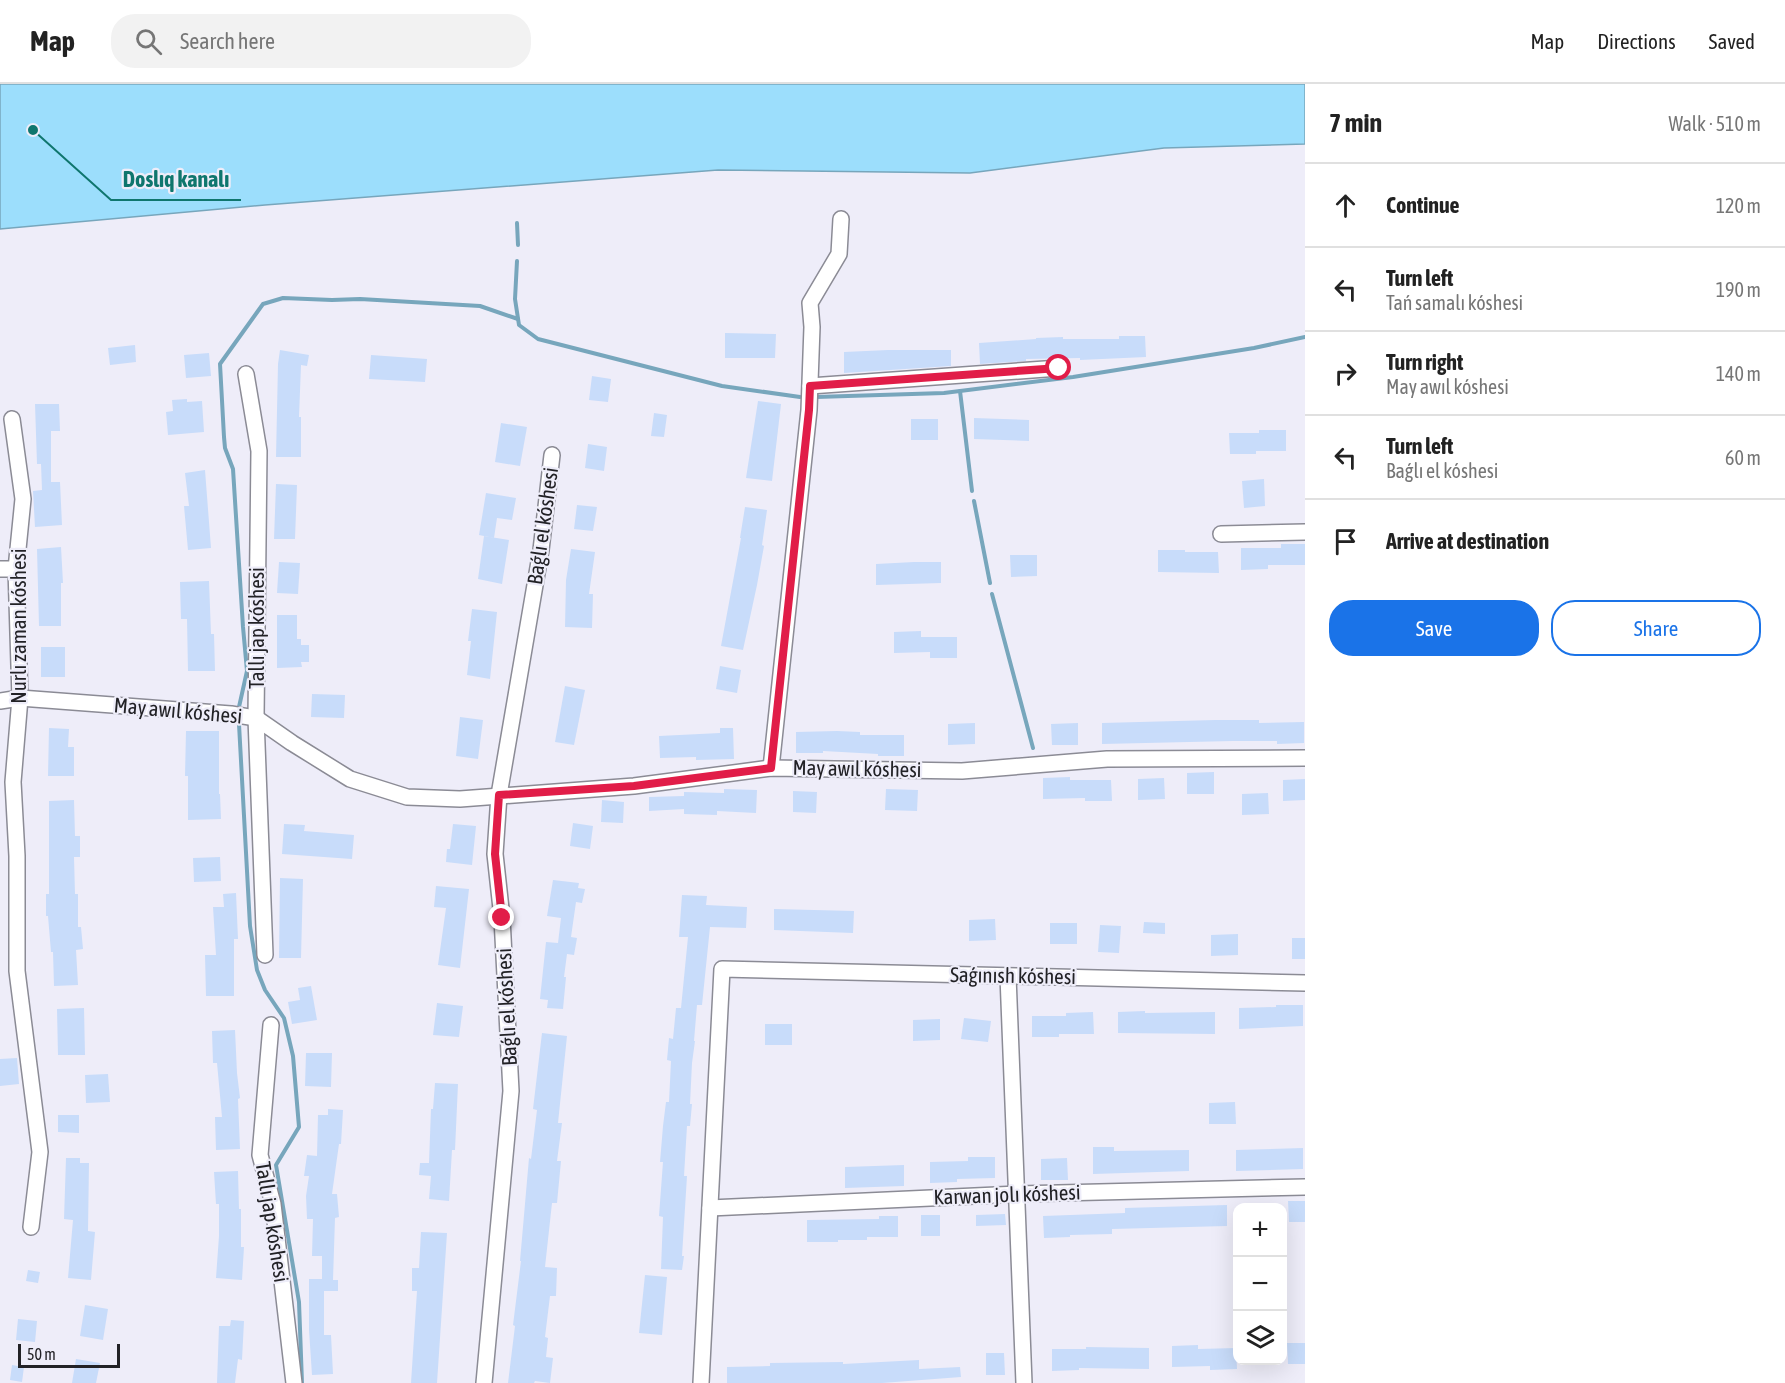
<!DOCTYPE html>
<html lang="en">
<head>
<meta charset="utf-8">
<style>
	:root { --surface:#fff; --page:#f2f2f2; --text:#222; --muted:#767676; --line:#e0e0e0; --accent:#1a73e8 }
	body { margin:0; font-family:"Asap Condensed",sans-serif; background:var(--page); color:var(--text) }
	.controls { position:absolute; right:18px; bottom:18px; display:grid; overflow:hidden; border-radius:12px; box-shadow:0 6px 24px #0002 }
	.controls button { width:54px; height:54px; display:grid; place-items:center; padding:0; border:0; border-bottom:2px solid var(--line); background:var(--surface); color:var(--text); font:30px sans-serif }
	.scale { position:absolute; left:18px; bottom:15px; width:102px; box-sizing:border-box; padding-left:6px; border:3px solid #222226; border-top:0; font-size:16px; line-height:21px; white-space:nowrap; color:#222226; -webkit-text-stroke:4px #eeedf9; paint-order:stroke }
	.stop { position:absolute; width:18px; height:18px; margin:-14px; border:4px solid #e11d48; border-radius:50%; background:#fff }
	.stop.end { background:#e11d48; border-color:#fff; box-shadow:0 2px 6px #0008 }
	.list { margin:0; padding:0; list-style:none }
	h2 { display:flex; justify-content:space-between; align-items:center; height:78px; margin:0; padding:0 24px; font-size:26px }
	h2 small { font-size:20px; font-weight:400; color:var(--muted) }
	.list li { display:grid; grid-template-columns:39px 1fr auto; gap:18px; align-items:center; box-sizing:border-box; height:84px; padding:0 24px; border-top:2px solid var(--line) }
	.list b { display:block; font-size:22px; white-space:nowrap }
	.list p { margin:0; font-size:20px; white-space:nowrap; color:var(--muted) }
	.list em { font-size:20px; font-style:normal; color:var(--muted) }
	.actions { display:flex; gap:12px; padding:18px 24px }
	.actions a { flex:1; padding:14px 0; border:2px solid var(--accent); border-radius:24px; text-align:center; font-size:21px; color:var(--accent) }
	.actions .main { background:var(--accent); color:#fff }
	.icon { flex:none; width:33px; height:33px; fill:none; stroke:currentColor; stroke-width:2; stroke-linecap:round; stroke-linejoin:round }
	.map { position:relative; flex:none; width:1305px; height:1299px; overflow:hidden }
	header { display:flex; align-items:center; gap:36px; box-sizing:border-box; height:84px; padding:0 30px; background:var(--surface); border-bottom:2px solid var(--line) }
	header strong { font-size:28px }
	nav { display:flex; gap:33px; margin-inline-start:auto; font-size:21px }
	.search { width:420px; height:54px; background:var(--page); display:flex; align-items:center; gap:15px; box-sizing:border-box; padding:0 21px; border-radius:24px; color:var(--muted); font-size:22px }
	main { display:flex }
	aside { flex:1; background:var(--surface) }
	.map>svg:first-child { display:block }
	.water { fill:#9cdefc; stroke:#77a6bc; stroke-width:1.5 }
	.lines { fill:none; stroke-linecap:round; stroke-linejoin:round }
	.stream { stroke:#77a6bc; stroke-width:4 }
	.building { fill:#c8dcfa }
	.minor-casing { stroke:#8b8b95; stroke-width:18 }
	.minor { stroke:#fff; stroke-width:15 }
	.route { stroke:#e11d48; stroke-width:8 }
	.labels { text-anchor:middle; stroke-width:4.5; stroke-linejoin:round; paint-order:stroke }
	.street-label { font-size:21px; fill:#222226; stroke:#eeedf9 }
	.leader { fill:none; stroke:#0f766e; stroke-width:2 }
	.callout-dot { fill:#0f766e; stroke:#eeedf9; stroke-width:2 }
	.callout-label { font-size:22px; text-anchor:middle; font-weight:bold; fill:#0f766e; stroke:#eeedf9; stroke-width:4.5; stroke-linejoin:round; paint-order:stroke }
</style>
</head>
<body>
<header>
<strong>Map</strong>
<div class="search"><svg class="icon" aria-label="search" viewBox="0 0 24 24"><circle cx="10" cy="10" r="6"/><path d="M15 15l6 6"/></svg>Search here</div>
<nav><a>Map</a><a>Directions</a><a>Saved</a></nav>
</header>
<main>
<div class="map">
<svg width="1305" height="1299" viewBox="0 0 1305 1299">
	<rect width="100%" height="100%" fill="#eeedf9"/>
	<path class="water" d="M0,0H1305V60L1164,64L970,89L718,86L265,121L0,145Z"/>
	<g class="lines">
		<g class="stream">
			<path d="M517,139L518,161"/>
			<path d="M517,177L515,215L519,241L538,255L722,302L800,313"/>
			<path d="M960,307L972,407"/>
			<path d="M816,313L944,309L1073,293L1254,264L1305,253"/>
			<path d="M974,417L990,499"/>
			<path d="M992,510L1033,664"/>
			<path d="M239,623L247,587L243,543L233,385L225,364L224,353L220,280L263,220L283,214L332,216L360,215L480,222L518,235"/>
			<path d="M239,640L250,842L257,886L265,906L284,934L293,972L299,1043L276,1081L299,1218L302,1299"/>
		</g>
	</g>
	<g class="building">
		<path d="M725,249L776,250L775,274H725Z"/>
		<path d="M1119,252H1145L1146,273L1080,276V274L1026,275V277L980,280L979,259L1036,255V254L1063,253V255H1119Z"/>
		<path d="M135,261L136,278L110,281L108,264Z"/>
		<path d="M280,266L309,271L307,282L301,281L299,333H301V373H276L278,280Z"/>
		<path d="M888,266H951V282L844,289V268Z"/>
		<path d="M209,269L211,292L186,294L184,271Z"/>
		<path d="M371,271L427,275L425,298L369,295Z"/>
		<path d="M592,292L611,295L608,318L589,316Z"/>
		<path d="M187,315V318L202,317L204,348L168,351L166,328L173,327L172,316Z"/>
		<path d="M758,317L781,320L772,397L746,394Z"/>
		<path d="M35,320H59L60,347H51V398H60L62,441L35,443L33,407L42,406L41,380H37Z"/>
		<path d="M654,329L667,331L664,353L651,352Z"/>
		<path d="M974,334L1029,336V357L974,355Z"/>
		<rect x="911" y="335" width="27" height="21"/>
		<path d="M501,339L527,343L520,382L495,378Z"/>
		<path d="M1259,346H1286V367H1256V370H1230L1229,349H1259Z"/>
		<path d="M588,360L607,363L604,387L585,384Z"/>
		<path d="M205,386L211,464L188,466L184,422H189L185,389Z"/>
		<path d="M1264,395L1265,422L1244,424L1242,397Z"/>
		<path d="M276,400L297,401L295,455H274Z"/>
		<path d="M486,409L516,414L512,436L497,434L494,454L479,451Z"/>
		<path d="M577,421L597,423L593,447L574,445Z"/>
		<path d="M745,423L767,426L762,461L764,462L757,501L743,566L721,562L741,454H740Z"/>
		<path d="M484,452L509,456L502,500L478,495Z"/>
		<path d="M1281,460H1305V481H1268V485L1241,486V464H1281Z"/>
		<path d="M61,463L63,499H61V542H39L37,465Z"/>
		<path d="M571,465L595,468L589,510H593L592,544L565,543L566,496Z"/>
		<path d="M1158,466H1185V468H1218L1219,489L1158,488Z"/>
		<path d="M1010,471H1037V492L1011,493Z"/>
		<path d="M279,478L300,479L298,510L277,509Z"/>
		<path d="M914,478H941V499L876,501V480Z"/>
		<path d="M209,497L211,550H214L215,587H188L187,535H181L180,498Z"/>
		<path d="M472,525L497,528L490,595L467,591L471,557H468Z"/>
		<path d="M277,531H297V555H301V561H309V578H301L302,583L277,584Z"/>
		<path d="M921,547V553H957V574H930V568L894,569V548Z"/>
		<rect x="41" y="563" width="24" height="30"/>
		<path d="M720,582L741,586L737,609L716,605Z"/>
		<path d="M565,602L585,606L574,661L555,658Z"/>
		<path d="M312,610L345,611L344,634L311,633Z"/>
		<path d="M460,633L483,636L478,675L456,672Z"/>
		<path d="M1215,636H1259V639L1304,638V659L1277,660V657H1233L1102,660V639Z"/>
		<path d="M975,639V660L948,661V640Z"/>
		<path d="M1078,639V661H1052L1051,640Z"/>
		<path d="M49,644L69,645L68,663H74V692H48Z"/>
		<path d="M720,644H733L734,675L696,676V673L660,674L659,652L720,649Z"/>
		<path d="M186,647H219V710H220L221,735L188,736V692H185Z"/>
		<path d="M837,647L860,648V651H904V672H878V670L823,667V669H796V648Z"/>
		<path d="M1214,688V710H1187V689Z"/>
		<path d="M1070,693V696H1111L1112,717H1085V714L1043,715V694Z"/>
		<path d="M1164,694L1165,715L1138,716V695Z"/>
		<path d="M1305,695V716L1283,717V696Z"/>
		<path d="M724,705L757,706L756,729L717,727V731L684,730V725L649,727V713L684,712V708L724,709Z"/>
		<path d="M886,705L918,706L917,727L885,726Z"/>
		<path d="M793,707L817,708L816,729L793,728Z"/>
		<path d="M1268,709L1269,730L1242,731V710Z"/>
		<path d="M74,716L75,752H80V773H74L75,810H78V843H81L83,865L76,866L78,901L54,902L53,868H51L48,832H46V810H49V717Z"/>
		<path d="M602,716L624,718L623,739L601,738Z"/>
		<path d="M573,739L593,742L590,765L570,762Z"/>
		<path d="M284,740L305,741L304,747L354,751L352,775L282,770Z"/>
		<path d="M453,740L476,742L472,781L446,778L447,765H450Z"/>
		<path d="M220,773L221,797L194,798L193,774Z"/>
		<path d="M280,794L303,795L301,874H279Z"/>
		<path d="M553,796L579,799L578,804L585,805L582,819L576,818L571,853L577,854L574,871L567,870L564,893H566L563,925L547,924L548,916L540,915L546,858L558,859L561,834L547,832Z"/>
		<path d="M436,802L469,805L460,884L438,881L446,824L434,823Z"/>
		<path d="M236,809L238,855H234V912H206L205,871H216L213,823H224L223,810Z"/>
		<path d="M682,811L707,812L706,821L747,823L746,844L710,843L702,921H697L694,957H695L692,979L690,1020H692L690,1042H687L684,1092H687L682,1172H684L682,1186L661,1185L663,1133L659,1132L663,1078H660L663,1042L666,1018H669L671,977L667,976L669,954L673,955L676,924H681L688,853H679Z"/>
		<path d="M774,825L854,827L853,849L774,846Z"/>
		<path d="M995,835L996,856L969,857V836Z"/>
		<path d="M1144,838L1165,839V850L1143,849Z"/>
		<rect x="1050" y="839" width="27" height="21"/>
		<path d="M1100,841L1121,842L1119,869L1098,868Z"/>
		<path d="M1238,850V871L1211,872V851Z"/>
		<rect x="1292" y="854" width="13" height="21"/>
		<path d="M311,902L317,936L292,940L288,918L300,916L298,904Z"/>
		<path d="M437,919L463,922L459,953L433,951Z"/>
		<path d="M1276,921H1303V942L1239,945V924L1276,923Z"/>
		<path d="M84,924L85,971H58L57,925Z"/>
		<path d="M1145,927V929L1215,928V950L1118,949V928Z"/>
		<path d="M1093,928L1094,950H1059V953H1032V932H1066V929Z"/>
		<path d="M964,934L991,937L988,958L961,955Z"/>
		<path d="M940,935V956L913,957V936Z"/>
		<rect x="765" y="940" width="27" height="21"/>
		<path d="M235,946L237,989L240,1014L238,1015L240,1065L216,1066L215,1033H222L217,979H213L212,947Z"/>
		<path d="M542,949L567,952L558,1039H562L557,1077H561L557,1119H552L545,1183L557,1184L556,1212H550L545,1253L548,1254L546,1273L553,1274L550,1299L535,1297L534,1299H508L515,1242L513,1241L521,1177H520L529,1074L531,1075L537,1026L533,1025Z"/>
		<path d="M306,969H332L331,1003L305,1002Z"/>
		<path d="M17,974L19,1000L0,1002V975Z"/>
		<path d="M108,990L110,1018L86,1019L85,991Z"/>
		<path d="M435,999L458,1000L455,1066H452L449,1117L429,1115L431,1092L419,1091L420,1079H429L431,1025H433Z"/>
		<path d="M1235,1018L1236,1040H1209V1019Z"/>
		<path d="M328,1025L343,1026L341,1060H339L332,1110H337L339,1133L335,1134L333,1196H338V1207H324V1251H331L333,1290L312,1291L309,1246V1195H322V1172H312L313,1135H307L306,1112L309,1092H304L307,1071L317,1072L318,1031H328Z"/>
		<path d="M58,1031H79V1049L58,1048Z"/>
		<path d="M1093,1063H1114V1067L1189,1066V1087L1093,1090Z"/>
		<path d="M1303,1064V1085L1236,1087V1066Z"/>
		<path d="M968,1073H995V1094L957,1095V1098L930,1099V1078L968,1077Z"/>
		<path d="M66,1074H80V1079H89L88,1147L95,1148L91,1196L68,1194L73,1136L64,1135Z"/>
		<path d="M1067,1074L1068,1096H1041V1075Z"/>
		<path d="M904,1081V1102L845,1104V1083Z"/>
		<path d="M238,1087L239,1125H241V1163H244L242,1196L216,1194L219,1152V1120H216L214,1088Z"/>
		<path d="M1288,1117H1305V1138H1289Z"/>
		<path d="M1227,1121V1142L1112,1145V1150L1070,1151V1153L1044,1154L1043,1132L1125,1129V1124Z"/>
		<path d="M1005,1130L1006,1141L976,1142V1131Z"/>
		<rect x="921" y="1131" width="19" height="21"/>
		<path d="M879,1132H898V1153H867V1156H838V1158H807V1136L879,1135Z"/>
		<path d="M421,1148L447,1149L437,1299H411L417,1207H412V1184H419Z"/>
		<path d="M28,1186L40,1188L38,1199L26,1197Z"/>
		<path d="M645,1191L667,1193L662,1251L639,1249Z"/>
		<path d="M85,1221L108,1225L103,1256L80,1252Z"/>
		<path d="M18,1235L37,1237L35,1258L16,1256Z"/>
		<path d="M231,1236L244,1237L242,1276L238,1275L235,1299H217L219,1242H230Z"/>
		<path d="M1287,1259H1305V1280H1288Z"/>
		<path d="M1198,1261V1265L1236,1264L1237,1285L1210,1286V1282L1172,1283V1262Z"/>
		<path d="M1086,1263L1149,1264V1285L1079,1284V1286L1052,1287V1265H1086Z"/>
		<path d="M986,1269H1004L1005,1291H986Z"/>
		<path d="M76,1275L100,1279L96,1299H72Z"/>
		<path d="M919,1276V1285L960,1283L961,1293L882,1299H727V1283L770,1282V1279L843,1278V1280Z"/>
		<path d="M12,1281L24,1283L22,1298L10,1296Z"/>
	</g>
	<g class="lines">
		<defs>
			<g id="minor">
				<path d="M246,290L259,367L256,634L265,871"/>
				<path d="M810,302L1059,284"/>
				<path d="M12,335L23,415L16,485L20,614L13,698L17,772V887L40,1068L31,1143"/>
				<path d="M1221,450L1305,448"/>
				<path d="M0,485H16"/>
				<path d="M0,617L20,614L231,630L256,634L292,659L350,695L407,713L460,715L634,702L771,684L962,687L1107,675L1305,674"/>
				<path d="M771,684L809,326L812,243L810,219L839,170L841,135"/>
				<path d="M1008,892L1024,1299"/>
				<path d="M271,941L260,1071L273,1120L294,1299"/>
				<path d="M710,1124L1018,1110L1305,1103"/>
				<path d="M484,1299L511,1007L502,834L495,770L499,711L541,466L552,371"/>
				<path d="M701,1299L722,885L1305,899"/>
			</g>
		</defs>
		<use href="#minor" class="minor-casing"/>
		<use href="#minor" class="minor"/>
	</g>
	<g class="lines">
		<path class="route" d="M502,834L495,770L499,711L634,702L771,684L809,326L810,302L1059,284"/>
	</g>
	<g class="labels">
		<g class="street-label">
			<text transform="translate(543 442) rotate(-82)" y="7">Baǵlı el kóshesi</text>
			<text transform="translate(19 542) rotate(-90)" y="7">Nurlı zaman kóshesi</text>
			<text transform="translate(257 544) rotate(-90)" y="7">Tallı jap kóshesi</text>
			<text transform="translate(178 627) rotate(5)" y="7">May awıl kóshesi</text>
			<text transform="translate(857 685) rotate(1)" y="7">May awıl kóshesi</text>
			<text transform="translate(1013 892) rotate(1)" y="7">Saǵınısh kóshesi</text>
			<text transform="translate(507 923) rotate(-93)" y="7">Baǵlı el kóshesi</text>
			<text transform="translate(1007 1111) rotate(-2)" y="7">Karwan jolı kóshesi</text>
			<text transform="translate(272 1138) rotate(81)" y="7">Tallı jap kóshesi</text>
		</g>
	</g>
	<path class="leader" d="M33 46L111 116H241"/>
	<circle class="callout-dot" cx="33" cy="46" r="6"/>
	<g class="callout-label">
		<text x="176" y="103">Doslıq kanalı</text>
	</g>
</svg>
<div class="controls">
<button>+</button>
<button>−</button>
<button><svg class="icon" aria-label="layers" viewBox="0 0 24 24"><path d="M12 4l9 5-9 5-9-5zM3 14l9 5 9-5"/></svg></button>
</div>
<div class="scale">50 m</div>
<div class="stop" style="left:1059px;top:284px"></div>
<div class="stop end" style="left:502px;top:834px"></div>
</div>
<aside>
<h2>7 min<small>Walk · 510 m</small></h2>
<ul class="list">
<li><svg class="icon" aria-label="ahead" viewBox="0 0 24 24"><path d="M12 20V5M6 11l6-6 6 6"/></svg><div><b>Continue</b></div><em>120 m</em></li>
<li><svg class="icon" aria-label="left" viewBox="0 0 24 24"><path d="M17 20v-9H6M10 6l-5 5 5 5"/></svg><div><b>Turn left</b><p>Tań samalı kóshesi</p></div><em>190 m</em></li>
<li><svg class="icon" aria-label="right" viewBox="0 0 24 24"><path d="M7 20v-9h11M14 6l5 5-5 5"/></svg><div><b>Turn right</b><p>May awıl kóshesi</p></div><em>140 m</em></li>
<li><svg class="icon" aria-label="left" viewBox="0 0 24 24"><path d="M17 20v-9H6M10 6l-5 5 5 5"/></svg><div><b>Turn left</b><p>Baǵlı el kóshesi</p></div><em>60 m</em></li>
<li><svg class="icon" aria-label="arrive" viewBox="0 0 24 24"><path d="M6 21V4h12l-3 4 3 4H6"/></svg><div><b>Arrive at destination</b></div></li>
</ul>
<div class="actions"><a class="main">Save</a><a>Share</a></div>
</aside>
</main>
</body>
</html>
